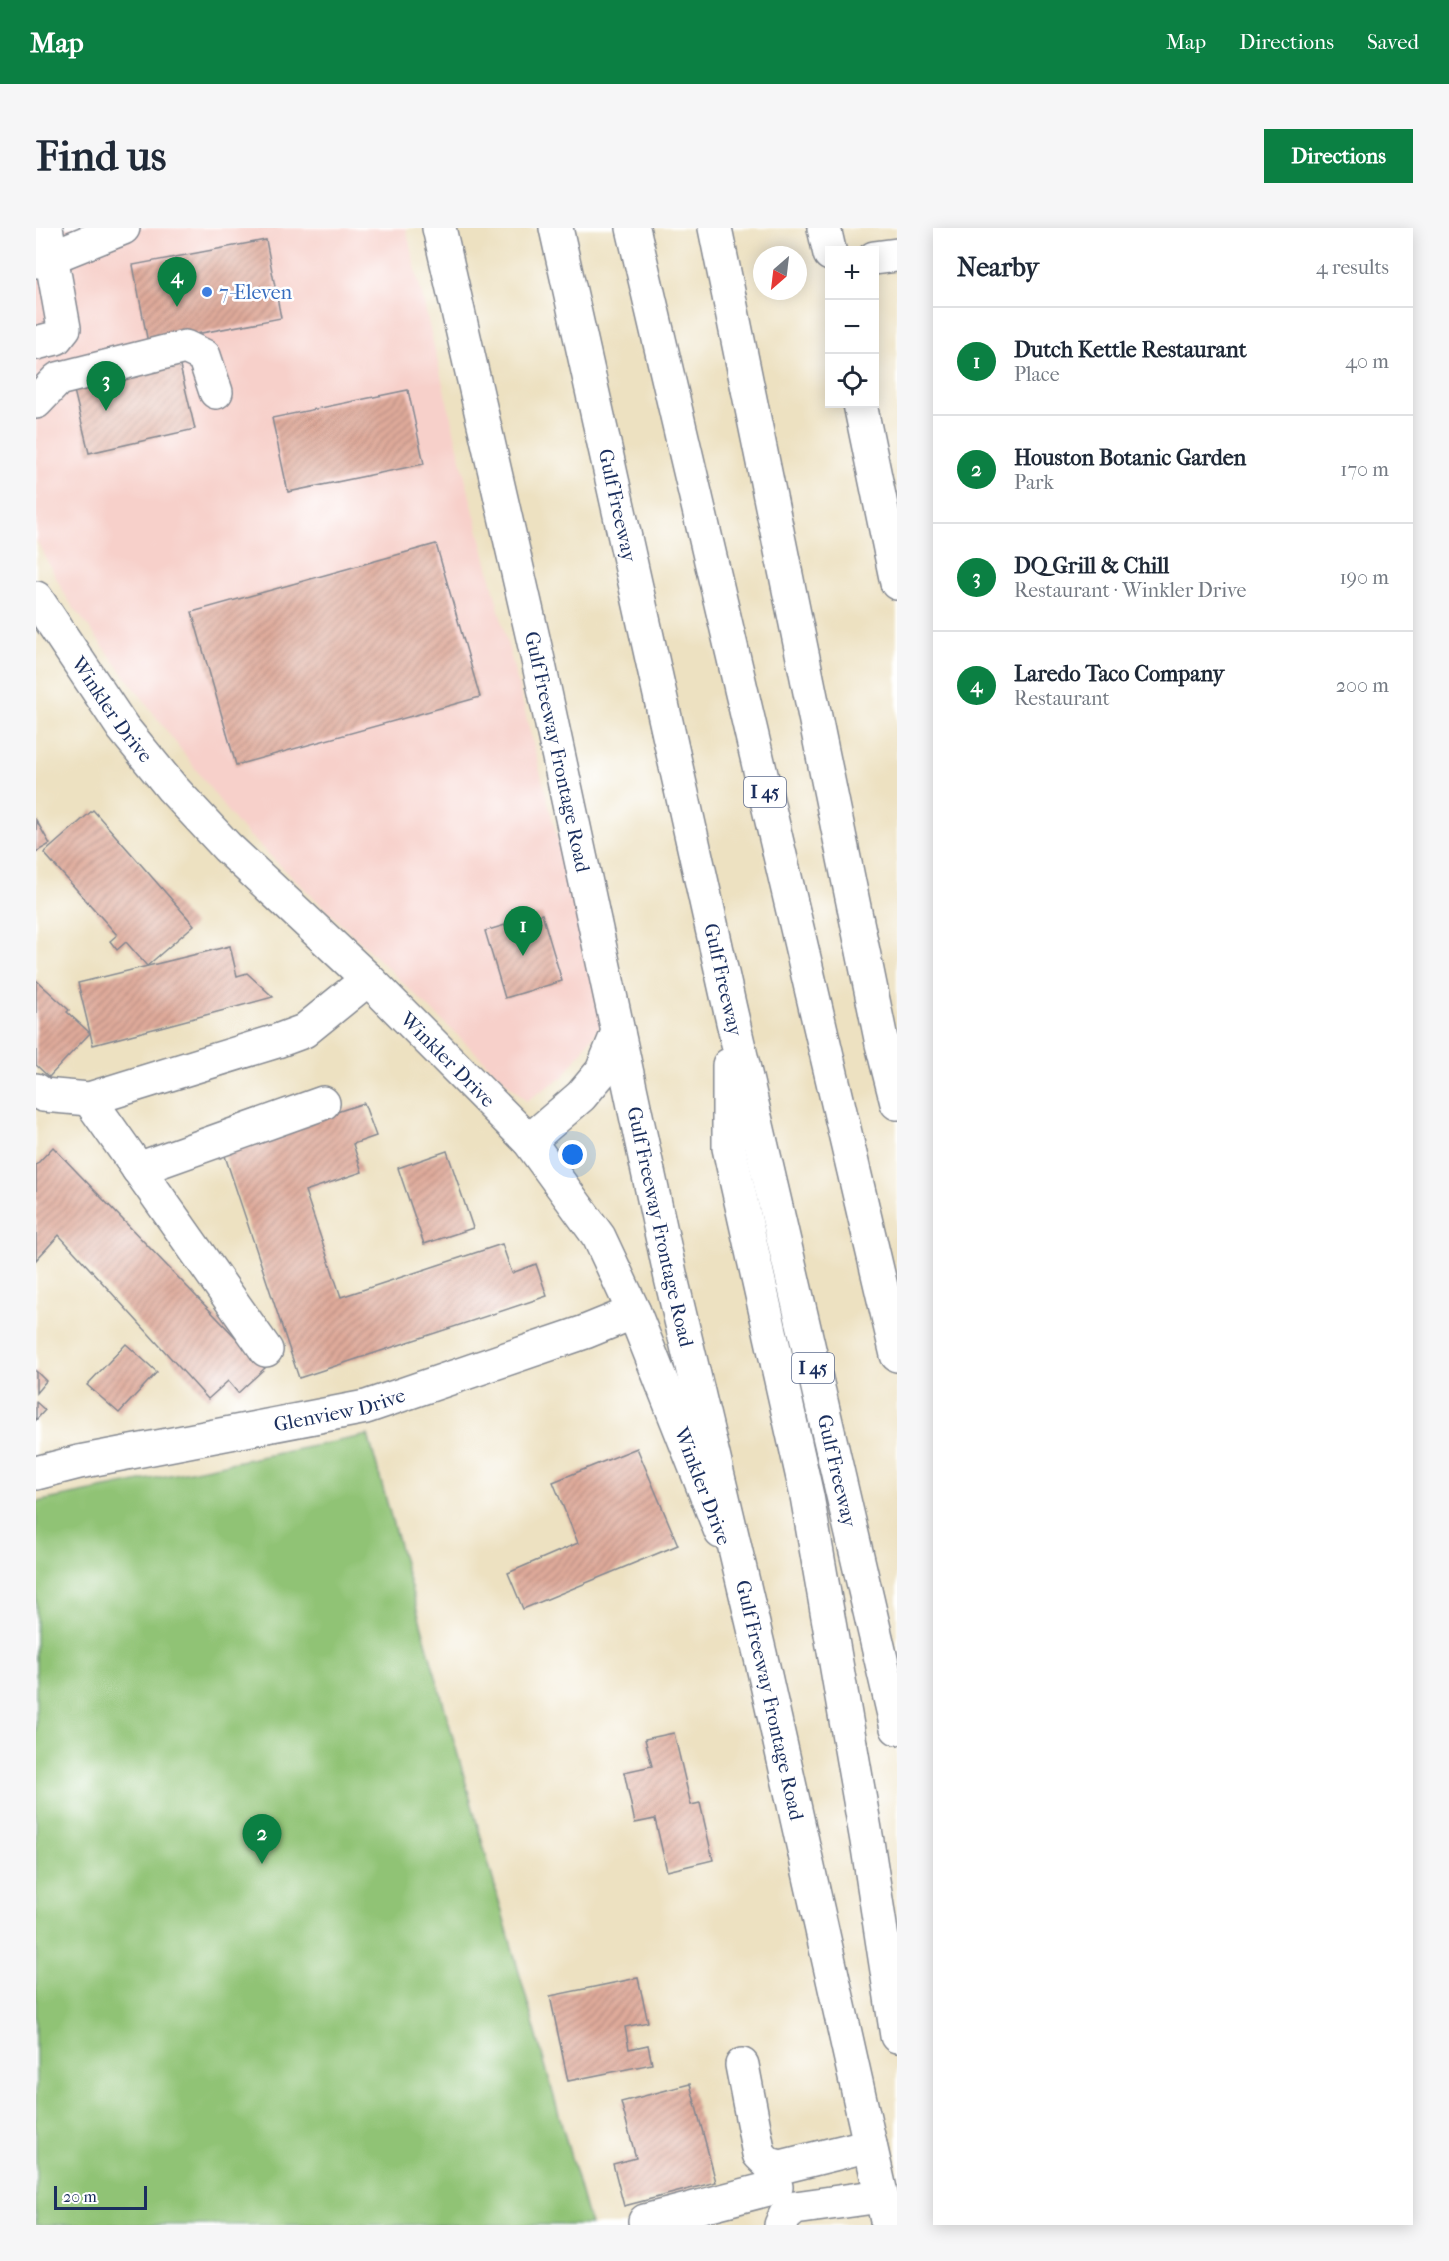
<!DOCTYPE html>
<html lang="en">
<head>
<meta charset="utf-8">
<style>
	:root { --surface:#fff; --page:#f6f6f7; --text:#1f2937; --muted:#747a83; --line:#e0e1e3; --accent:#0b8043 }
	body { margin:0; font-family:"IM FELL French Canon",serif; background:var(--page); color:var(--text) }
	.controls { position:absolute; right:18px; top:18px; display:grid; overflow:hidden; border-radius:0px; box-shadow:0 3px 15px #0003 }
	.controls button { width:54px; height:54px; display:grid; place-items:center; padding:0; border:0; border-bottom:2px solid var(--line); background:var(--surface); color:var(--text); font:30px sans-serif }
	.compass { position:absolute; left:717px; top:18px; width:54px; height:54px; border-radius:50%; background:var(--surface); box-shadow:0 3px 15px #0003; rotate:208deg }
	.scale { position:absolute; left:18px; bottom:15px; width:93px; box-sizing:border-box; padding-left:6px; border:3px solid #1b2f5e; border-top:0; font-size:16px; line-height:21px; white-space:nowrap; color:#1b2f5e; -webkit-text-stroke:4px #fff; paint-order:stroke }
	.you { position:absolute; left:537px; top:927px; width:21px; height:21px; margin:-15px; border:4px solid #fff; border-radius:50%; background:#1a73e8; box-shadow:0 0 0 9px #1a73e833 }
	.badge { display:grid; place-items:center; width:39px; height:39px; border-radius:50%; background:var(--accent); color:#fff; font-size:20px; font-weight:700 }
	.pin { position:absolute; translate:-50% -50px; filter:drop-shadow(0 2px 3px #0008) }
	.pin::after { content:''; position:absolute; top:32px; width:21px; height:18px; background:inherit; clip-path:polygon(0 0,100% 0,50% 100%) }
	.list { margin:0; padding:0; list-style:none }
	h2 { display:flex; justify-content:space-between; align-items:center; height:78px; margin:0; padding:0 24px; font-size:26px }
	h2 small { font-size:20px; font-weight:400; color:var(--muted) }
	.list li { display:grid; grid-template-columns:39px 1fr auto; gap:18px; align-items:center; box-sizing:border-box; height:108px; padding:0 24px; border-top:2px solid var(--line) }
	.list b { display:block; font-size:22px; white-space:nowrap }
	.list p { margin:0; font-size:20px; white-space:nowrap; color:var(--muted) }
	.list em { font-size:20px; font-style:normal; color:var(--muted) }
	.icon { flex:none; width:33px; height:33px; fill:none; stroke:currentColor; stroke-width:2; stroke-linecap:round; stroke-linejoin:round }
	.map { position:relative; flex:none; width:861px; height:1997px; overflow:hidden; border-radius:0px }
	header { display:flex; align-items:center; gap:36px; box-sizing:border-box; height:84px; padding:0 30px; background:var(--accent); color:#fff }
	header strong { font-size:28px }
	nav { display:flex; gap:33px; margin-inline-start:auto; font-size:21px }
	.intro { display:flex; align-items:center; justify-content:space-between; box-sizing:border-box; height:144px; padding:0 36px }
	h1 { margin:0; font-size:42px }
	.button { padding:15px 27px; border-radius:0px; background:var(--accent); color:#fff; font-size:21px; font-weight:700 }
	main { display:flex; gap:36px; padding:0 36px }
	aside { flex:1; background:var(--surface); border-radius:0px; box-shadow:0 3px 15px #0003 }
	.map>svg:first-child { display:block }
	.built { fill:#f7d0ca }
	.garden { fill:#90c374; stroke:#567969; stroke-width:1.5 }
	.building { fill:url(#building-hatch) }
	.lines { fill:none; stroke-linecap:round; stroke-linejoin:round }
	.minor-casing { stroke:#848890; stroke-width:36 }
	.major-casing { stroke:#848890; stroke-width:36 }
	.highway-casing { stroke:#848890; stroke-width:36 }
	.minor { stroke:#fff; stroke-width:33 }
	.major { stroke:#fff; stroke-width:33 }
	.highway { stroke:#fff; stroke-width:33 }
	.shop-dot { fill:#3f7fe0; stroke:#fff; stroke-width:2 }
	.labels { text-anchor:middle; stroke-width:5; stroke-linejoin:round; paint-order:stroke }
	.shield { fill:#fff; stroke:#5f6d8e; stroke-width:1.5 }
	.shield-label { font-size:18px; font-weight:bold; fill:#1b2f5e }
	.shop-label { font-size:20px; fill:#366cbe; stroke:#fff; text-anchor:start }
	.street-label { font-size:20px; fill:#1b2f5e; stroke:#fff }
</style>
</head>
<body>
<header>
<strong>Map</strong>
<nav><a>Map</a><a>Directions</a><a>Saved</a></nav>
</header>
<div class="intro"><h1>Find us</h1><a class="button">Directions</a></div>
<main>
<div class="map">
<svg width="861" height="1997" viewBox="0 0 861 1997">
	<defs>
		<pattern id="building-hatch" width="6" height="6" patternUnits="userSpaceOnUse" patternTransform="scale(1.5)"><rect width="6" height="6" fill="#dfaa9a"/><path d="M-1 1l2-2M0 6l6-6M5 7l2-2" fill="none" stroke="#b48b81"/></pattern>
	</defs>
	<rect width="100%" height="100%" fill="#fff"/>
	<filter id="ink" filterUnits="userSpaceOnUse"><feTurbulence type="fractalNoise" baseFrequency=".0167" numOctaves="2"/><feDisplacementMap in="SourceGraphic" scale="12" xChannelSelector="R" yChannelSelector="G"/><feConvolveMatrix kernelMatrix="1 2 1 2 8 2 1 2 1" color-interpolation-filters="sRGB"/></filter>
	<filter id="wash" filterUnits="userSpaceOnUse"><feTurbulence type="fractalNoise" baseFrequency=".008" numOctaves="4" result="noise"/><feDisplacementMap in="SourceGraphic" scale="24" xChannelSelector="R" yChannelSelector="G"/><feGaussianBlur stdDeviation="1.35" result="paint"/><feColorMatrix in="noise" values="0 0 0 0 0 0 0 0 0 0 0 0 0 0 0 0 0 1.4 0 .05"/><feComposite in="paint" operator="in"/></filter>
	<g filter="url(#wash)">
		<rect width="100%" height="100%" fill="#ede1c1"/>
		<path class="built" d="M0,0H370L430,253L568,793L527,849L490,873L201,596L32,372L0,312Z"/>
		<path class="garden" d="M332,1207L554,1997H0V1274Z"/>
		<g id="blocks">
			<g class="building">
				<path d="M230,12L245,90L112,115L97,37Z"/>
				<path d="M142,130L159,201L53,225L36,154Z"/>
				<path d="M372,162L388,236L252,264L236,190Z"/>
				<path d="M400,316L444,469L200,537L156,384Z"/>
				<path d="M57,582L158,697L111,738L90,714L81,722L74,713L81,707L8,625Z"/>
				<path d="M0,592L14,616L0,624Z"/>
				<path d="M506,686L526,753L469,770L449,703Z"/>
				<path d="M194,718L201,748L211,745L237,769L57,817L42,755Z"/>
				<path d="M0,752L33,782L31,784L54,805L13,849L0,837Z"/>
				<path d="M328,875L340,908L317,916L326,944L269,963L305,1069L466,1016L476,1045L500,1036L511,1068L263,1150L187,922Z"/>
				<path d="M17,919L229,1140L202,1165L192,1153L172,1171L23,1007L0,1032V937Z"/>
				<path d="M411,923L437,1000L388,1016L362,940Z"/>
				<path d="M90,1116L121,1144L83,1185L51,1157Z"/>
				<path d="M0,1143L10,1153L0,1165Z"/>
				<path d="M0,1174L9,1182L0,1192Z"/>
				<path d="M601,1220L642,1317L487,1381L472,1345L542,1315L517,1254Z"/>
				<path d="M638,1505L655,1577L664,1575L677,1632L631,1643L619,1591L599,1595L588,1544L616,1538L609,1511Z"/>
				<path d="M602,1750L612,1794L589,1799L593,1821L612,1817L616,1836L532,1853L514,1768Z"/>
				<path d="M654,1856L680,1954L588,1978L577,1936L600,1930L585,1874Z"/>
			</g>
		</g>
	</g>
	<g filter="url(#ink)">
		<use href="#blocks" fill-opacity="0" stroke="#848890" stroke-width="1.5"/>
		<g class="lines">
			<defs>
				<g id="minor">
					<path d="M838,30L861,27"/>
					<path d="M0,33L15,29L87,0"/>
					<path d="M0,115L20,110L28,100L10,0"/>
					<path d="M0,174L22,151L149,119L168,128L180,164"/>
					<path id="s1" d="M0,370L87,500L136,560L191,619L332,751L493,913L563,1009L598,1084L685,1304"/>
					<path d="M0,862L7,867L53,871L241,813L268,803L332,751"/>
					<path d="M53,871L230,1122"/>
					<path d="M493,913L545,868L566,843L582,804"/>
					<path d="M102,941L287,875"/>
					<path id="s2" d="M0,1245L43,1234L330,1179L549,1104L598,1084"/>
					<path d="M706,1837L723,1926L733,1936L745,1939L834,1917"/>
					<path d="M609,1993L740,1959"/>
					<path d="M745,1997L749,1988L759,1980L845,1968"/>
				</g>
				<g id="major">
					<path id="s3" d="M403,0L502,432L635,1050L726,1434L852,1997"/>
					<path d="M788,0L794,26"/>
					<path d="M824,176L861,355"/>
				</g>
				<g id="highway">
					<path id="s4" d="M520,0L694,781L861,1500"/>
					<path d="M597,0L861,1127"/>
					<path d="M679,0L846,816L861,875"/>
					<path d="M693,837V920L771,1268L831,1613L861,1808"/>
				</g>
			</defs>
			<use href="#minor" class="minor-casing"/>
			<use href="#major" class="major-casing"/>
			<use href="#highway" class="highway-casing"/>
			<use href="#minor" class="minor"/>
			<use href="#major" class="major"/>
			<use href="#highway" class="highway"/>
		</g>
	</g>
	<circle class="shop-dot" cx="171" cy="64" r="6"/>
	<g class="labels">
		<g class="shield">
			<rect x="708" y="549" width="42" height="30" rx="4.5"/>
			<rect x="756" y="1125" width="42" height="30" rx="4.5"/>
		</g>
		<g class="shield-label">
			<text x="729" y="570">I 45</text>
			<text x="777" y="1146">I 45</text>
		</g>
		<g class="shop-label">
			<text x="183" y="71">7-Eleven</text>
		</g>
		<g class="street-label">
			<text dy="7" stroke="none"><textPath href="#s4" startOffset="284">Gulf Freeway</textPath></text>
			<text dy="7" stroke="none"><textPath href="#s1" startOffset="135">Winkler Drive</textPath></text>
			<text dy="7" stroke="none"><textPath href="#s3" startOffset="537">Gulf Freeway Frontage Road</textPath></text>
			<text dy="7" stroke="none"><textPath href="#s4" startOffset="770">Gulf Freeway</textPath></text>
			<text dy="7" stroke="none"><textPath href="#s1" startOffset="621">Winkler Drive</textPath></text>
			<text dy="7" stroke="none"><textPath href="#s3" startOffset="1023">Gulf Freeway Frontage Road</textPath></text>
			<text dy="7" stroke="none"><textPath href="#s2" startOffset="310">Glenview Drive</textPath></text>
			<text dy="7" stroke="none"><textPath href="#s4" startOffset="1274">Gulf Freeway</textPath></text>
			<text transform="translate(667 1258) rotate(69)" y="7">Winkler Drive</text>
			<text dy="7" stroke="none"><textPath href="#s3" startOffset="1509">Gulf Freeway Frontage Road</textPath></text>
		</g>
	</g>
</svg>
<div class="controls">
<button>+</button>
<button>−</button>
<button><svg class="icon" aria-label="locate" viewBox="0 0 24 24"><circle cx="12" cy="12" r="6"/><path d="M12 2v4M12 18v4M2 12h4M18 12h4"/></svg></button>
</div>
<svg class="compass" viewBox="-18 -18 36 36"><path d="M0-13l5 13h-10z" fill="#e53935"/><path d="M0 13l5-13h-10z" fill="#747a83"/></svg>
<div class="scale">20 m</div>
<div class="you"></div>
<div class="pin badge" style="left:487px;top:728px">1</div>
<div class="pin badge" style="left:226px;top:1636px">2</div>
<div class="pin badge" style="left:70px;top:183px">3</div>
<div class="pin badge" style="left:141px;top:79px">4</div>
</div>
<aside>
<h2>Nearby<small>4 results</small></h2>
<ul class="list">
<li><span class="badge">1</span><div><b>Dutch Kettle Restaurant</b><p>Place</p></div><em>40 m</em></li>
<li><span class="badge">2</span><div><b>Houston Botanic Garden</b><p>Park</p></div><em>170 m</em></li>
<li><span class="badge">3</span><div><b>DQ Grill &amp; Chill</b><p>Restaurant · Winkler Drive</p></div><em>190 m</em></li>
<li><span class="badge">4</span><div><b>Laredo Taco Company</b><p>Restaurant</p></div><em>200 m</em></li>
</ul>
</aside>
</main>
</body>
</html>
